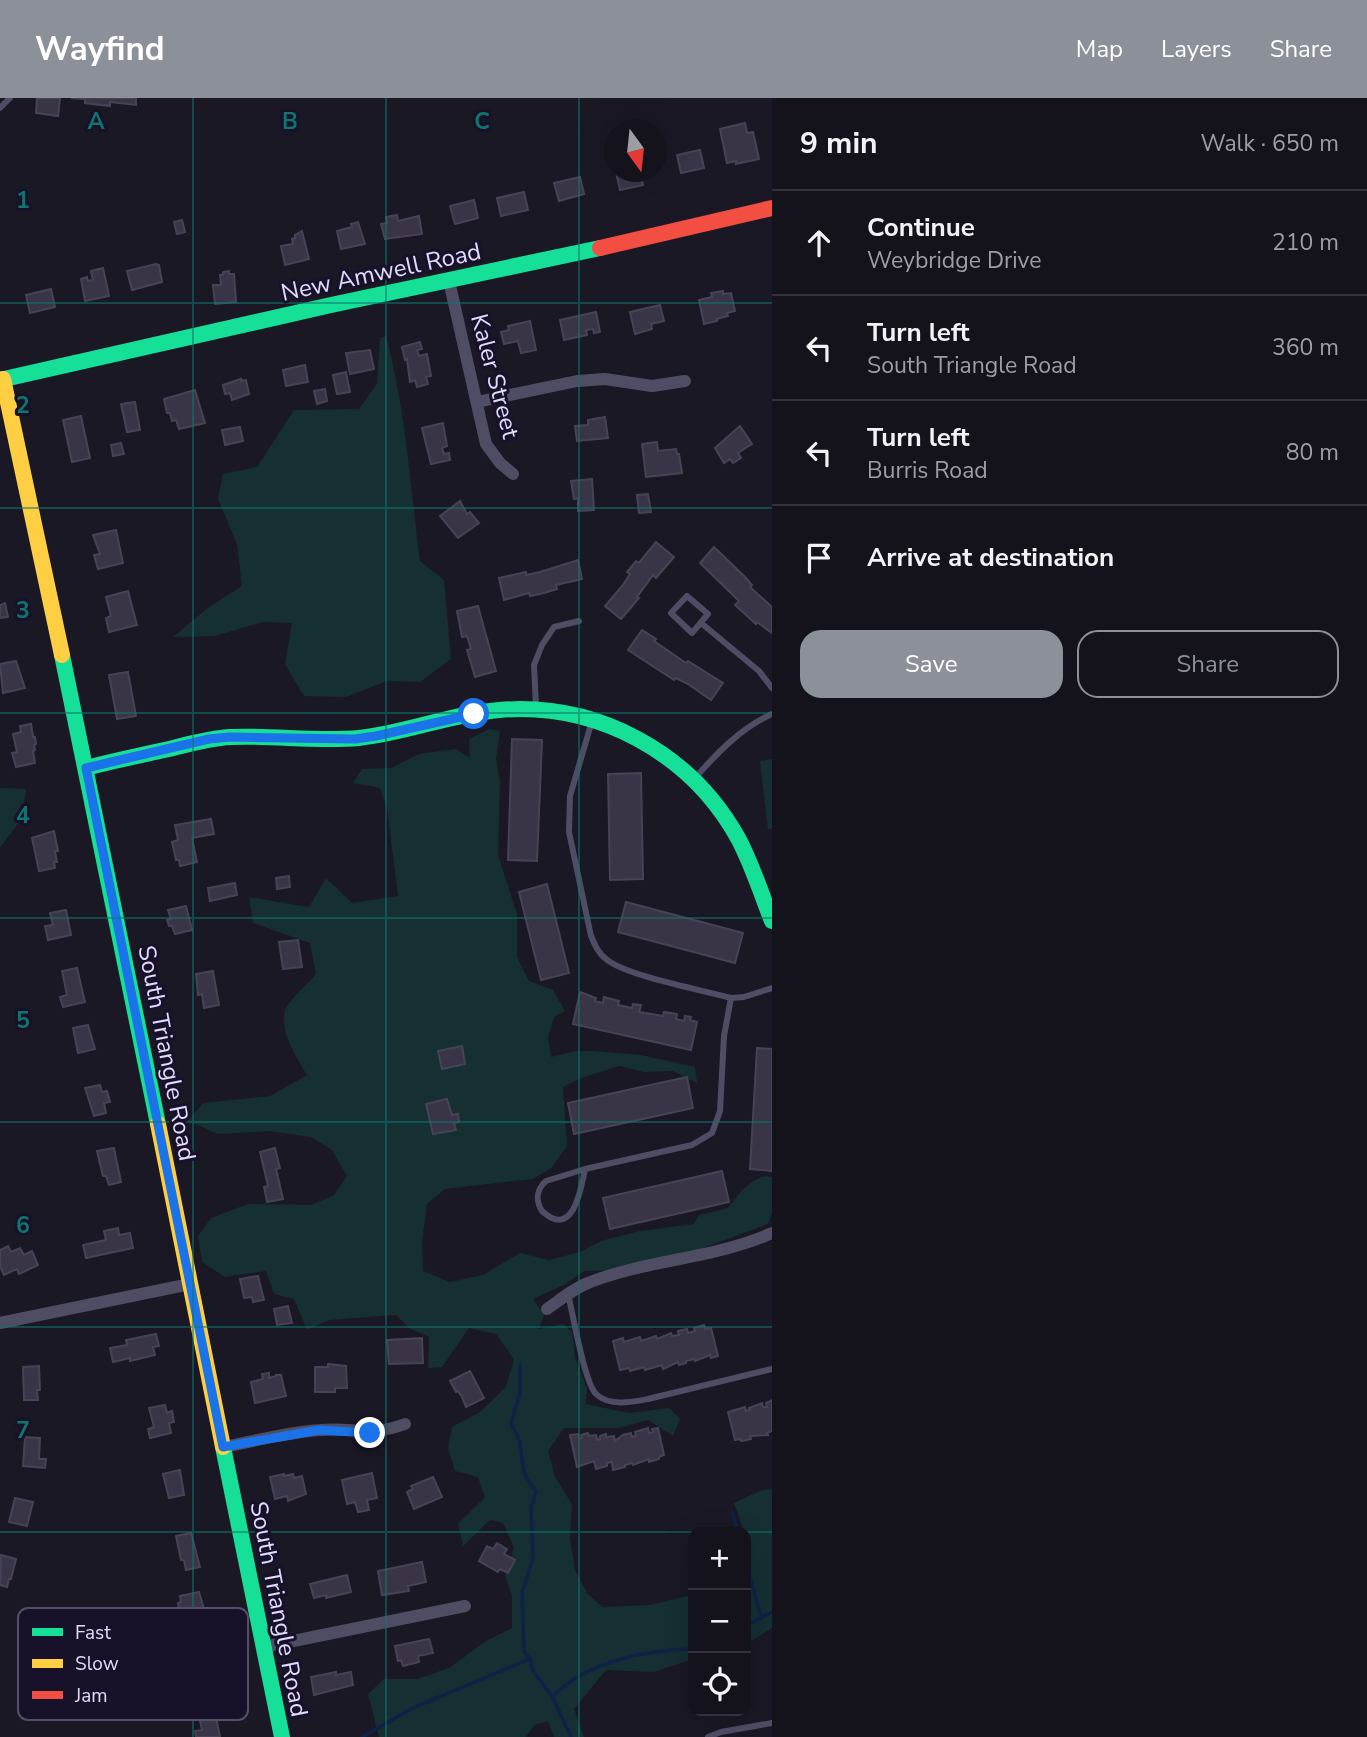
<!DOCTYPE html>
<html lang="en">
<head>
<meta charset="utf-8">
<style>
	:root { --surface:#14121b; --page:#212028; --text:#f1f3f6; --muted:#9d9ea3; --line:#33323a; --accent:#8c9099 }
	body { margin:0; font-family:"Nunito Sans",sans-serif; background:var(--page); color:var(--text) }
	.controls { position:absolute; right:21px; bottom:21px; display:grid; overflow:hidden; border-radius:14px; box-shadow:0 7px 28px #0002 }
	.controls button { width:63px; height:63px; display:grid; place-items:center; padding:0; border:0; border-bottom:2px solid var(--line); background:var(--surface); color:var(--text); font:35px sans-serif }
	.compass { position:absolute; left:604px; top:21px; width:63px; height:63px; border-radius:50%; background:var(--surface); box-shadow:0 7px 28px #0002; rotate:165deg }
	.stop { position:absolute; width:21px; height:21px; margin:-16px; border:5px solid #1a73e8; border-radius:50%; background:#fff }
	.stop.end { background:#1a73e8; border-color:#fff; box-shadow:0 2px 7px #0008 }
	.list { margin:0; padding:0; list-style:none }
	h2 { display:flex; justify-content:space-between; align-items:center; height:91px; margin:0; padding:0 28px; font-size:30px }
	h2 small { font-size:23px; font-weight:400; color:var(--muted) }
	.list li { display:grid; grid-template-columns:46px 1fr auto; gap:21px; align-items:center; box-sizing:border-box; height:105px; padding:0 28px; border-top:2px solid var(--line) }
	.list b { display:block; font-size:26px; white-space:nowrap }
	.list p { margin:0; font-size:23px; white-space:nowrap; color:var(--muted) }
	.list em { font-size:23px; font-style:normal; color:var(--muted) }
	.actions { display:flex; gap:14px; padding:21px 28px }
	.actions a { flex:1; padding:16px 0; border:2px solid var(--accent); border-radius:21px; text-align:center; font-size:24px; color:var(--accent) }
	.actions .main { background:var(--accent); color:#fff }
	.icon { flex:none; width:38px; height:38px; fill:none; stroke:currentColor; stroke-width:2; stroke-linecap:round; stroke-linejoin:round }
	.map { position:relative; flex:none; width:772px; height:1639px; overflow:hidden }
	header { display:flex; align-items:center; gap:42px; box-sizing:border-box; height:98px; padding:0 35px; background:var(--accent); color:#fff }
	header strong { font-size:33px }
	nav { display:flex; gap:38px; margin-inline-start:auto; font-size:24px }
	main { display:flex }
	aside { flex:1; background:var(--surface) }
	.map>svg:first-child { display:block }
	.green { fill:#162f32 }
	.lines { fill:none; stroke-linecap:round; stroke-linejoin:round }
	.stream { stroke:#102148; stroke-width:3.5 }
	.building { fill:#393546; stroke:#474357; stroke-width:2 }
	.lane { stroke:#4f4d64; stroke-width:6 }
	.street { stroke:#4f4d64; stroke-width:12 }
	.fast { stroke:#16e098; stroke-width:16 }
	.slow { stroke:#ffcf43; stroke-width:16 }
	.jam { stroke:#f24e42; stroke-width:16 }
	.route { stroke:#1a73e8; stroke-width:9 }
	.grid { fill:none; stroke:#0f766e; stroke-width:2; stroke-opacity:0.55 }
	.labels { text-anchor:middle; stroke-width:6; stroke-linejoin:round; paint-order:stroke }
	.street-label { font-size:24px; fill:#e1dbfe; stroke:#17122a }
	.key { fill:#17122a; stroke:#544e6a; stroke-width:2 }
	.key-label { font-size:19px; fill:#e1dbfe }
	.grid-label { font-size:23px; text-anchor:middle; font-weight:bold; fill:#0f766e; stroke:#17122a; stroke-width:6; stroke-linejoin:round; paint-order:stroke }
</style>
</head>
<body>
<header>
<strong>Wayfind</strong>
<nav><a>Map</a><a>Layers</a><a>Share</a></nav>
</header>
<main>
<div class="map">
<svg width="772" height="1639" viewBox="0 0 772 1639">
	<rect width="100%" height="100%" fill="#1a1824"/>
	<g class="green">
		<path d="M386,238C406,312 410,388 420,463L444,482L451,561L420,584L387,583L346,599L304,598L285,566L292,525L262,524L215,538L173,539L209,509L242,488L237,446L218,401L223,376L257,369L294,312L359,311L377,286L380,240Z"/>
		<path d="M489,631L500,633L496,661L500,683L498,757L517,816V859L529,883L553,892L565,913L554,919L548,939L551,959L575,953H595L641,957L695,969L697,985L673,973L644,974L619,968L581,980L563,989L567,1048L551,1070L533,1081L445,1091L427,1106L422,1143L423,1173L450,1184L483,1177L520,1155L549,1162L580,1154L601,1143L640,1133L694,1126L699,1117L728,1110C737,1098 755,1074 772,1079V1115L768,1126L684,1157L623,1172L584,1173L564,1187L533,1201L544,1217L539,1231L563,1226L572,1234L575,1260L587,1290L586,1306L629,1315L669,1310L680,1321L673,1338L648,1322L619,1330H564L548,1353L555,1379L572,1406L570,1440L575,1472L587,1495L602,1509L649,1507L693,1497V1561L654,1574L606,1572L574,1611L584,1639H554L548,1623L534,1627L526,1639H379L368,1596L384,1581H418L451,1569L484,1544L512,1530V1498L505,1477L514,1449L503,1425L490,1422L463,1448L458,1426L485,1399L478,1379L455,1373L448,1350L452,1329L480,1314L506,1289L514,1261L496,1236L469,1230L442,1269L428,1270L429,1239L409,1230L396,1217L329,1222L307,1232L294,1201L274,1196L266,1173L225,1179L202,1164L198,1138L211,1120L248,1106L311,1107L334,1097L347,1078L332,1052L311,1039L268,1033L218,1036L188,1023L203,1005L270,998L307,977C297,961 277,929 286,910C293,898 307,887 316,876L310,845L253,825L249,799L309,809L326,780L352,805L398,798L387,710L380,690L353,685L362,671L391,670L419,656L456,651L470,660L469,641Z"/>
		<path d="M772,661V731H768L760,663Z"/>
		<path d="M0,690L26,691L22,720L0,750Z"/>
		<path d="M772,1391V1530L746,1546V1452L748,1446L746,1434H744L734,1405L762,1392Z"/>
	</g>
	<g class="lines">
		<g class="stream">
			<path d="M520,1267V1296L511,1325C514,1332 519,1339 520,1346C524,1369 520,1374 536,1393L531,1410L533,1460L522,1495L524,1553L530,1561L533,1573L552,1598L571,1639"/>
			<path d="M732,1414L738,1434"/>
			<path d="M746,1463L761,1519"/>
			<path d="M746,1531L749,1526L772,1514"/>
			<path d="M553,1598C588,1563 646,1552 693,1551"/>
			<path d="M362,1639L415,1609L530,1561"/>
		</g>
	</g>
	<g class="building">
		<path d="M37,0H60L58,18L36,15Z"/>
		<path d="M71,0H136V7L110,4V8L85,5V1Z"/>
		<path d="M745,25L747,35L753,34L759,61L736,66V63L727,65L720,31Z"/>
		<path d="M700,52L704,70L681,75L677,57Z"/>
		<path d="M616,74H640L643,87L620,92Z"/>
		<path d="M580,79L584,96L559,103L554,85Z"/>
		<path d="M524,94L528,112L501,118L497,100Z"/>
		<path d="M474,102L478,120L455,126L450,108Z"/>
		<path d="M397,117L398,123L419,118L422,136L385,141L381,126L387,125L386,119Z"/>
		<path d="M182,122L185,134L177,136L174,124Z"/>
		<path d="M358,124L365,146L341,151L337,133L352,129L351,126Z"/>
		<path d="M302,133L309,161L285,167L281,148L293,146L292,141L295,140V137Z"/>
		<path d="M156,166L159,167L162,184L132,192L127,173Z"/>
		<path d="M103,170L109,198L85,203L81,181L87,179L88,183L93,182L91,173Z"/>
		<path d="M229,173V176H234L236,204L215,206L213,187H221L220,177H223V174Z"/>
		<path d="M51,191L55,209L30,215L26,197Z"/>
		<path d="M723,193V196L731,195L735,213L727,215L728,218L717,221V223L704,226L699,202L712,199L711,195Z"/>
		<path d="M660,207L664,223L651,226L652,231L635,236L630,214Z"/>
		<path d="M596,214L600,234L594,235L593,231L586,232L587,237L564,242L560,222Z"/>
		<path d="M530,223L536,252L521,255L518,243L504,246L501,234L509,232L508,228Z"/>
		<path d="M420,244L422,251L417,252L419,258L427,256L431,278L426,279L428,286L417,289L415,282L410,284L407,261L405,262L402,249Z"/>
		<path d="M370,252L374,271L350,276L346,255Z"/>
		<path d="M305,267L308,284L286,288L283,272Z"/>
		<path d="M346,274L350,294L337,296L333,277Z"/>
		<path d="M241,281V283L246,282L249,296L232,302L230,295L225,296L223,287Z"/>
		<path d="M325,291L327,303L317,306L314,293Z"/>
		<path d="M195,292L205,325L179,331L176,322L172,323L170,315H167L164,301Z"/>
		<path d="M135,304L140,332L127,334L121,306Z"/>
		<path d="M81,318L90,360L72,364L63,322Z"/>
		<path d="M605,319L608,340L577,343L575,328L588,327V322Z"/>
		<path d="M443,325L447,348L442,350L444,356L449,355L450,362L431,366L422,330Z"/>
		<path d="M740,328L752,346L738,355L741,360L733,365L730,361L724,365L715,350Z"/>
		<path d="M240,329L243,343L225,347L222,332Z"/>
		<path d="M657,344L658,353L676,351L677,356H679L682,375L646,379L642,346Z"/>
		<path d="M121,345L124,356L113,358L111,347Z"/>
		<path d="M592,381L594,412L578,413V400L574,401L571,383Z"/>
		<path d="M648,396L651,414L639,415L637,397Z"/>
		<path d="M460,403L467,416L470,414L479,425L458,440L440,418Z"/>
		<path d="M116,432L123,465L98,471L94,457L100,456L93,437Z"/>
		<path d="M656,444L674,459L656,480L653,477L637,499L639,500L621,521L605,508L623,487L630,476L627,474L636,463L639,465Z"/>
		<path d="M714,449L744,478L752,487L750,489L772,509V535L757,524L756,526L735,507L739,503L700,465Z"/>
		<path d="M578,462L582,481L556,487L557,491L544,495L530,498L529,495L504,502L499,480L526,474V477L540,474Z"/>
		<path d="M128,493L137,527L109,534L106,520L111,518L106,499Z"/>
		<path d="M5,505L8,519L0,520V507Z"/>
		<path d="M478,508L496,573L475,579L467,552L471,551L467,538L462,539L457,513Z"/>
		<path d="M642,532L656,541L654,543L686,565L688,563L723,585L711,602L688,586L676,580L674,582L628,552Z"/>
		<path d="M16,563L25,590L3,595L0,566Z"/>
		<path d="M128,574L136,618L117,621L109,577Z"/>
		<path d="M31,626L33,639H35L36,646L34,647L35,652L33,653L35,665L16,669L12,655L17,654L13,636L21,634L20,628Z"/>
		<path d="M512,641L542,642L537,763L508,762Z"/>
		<path d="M641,675L643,781L610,782L608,676Z"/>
		<path d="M211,721L214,736L192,740L197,764L180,768L179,762H176L172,744L178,742L175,727Z"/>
		<path d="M54,733L58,753H55L57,764H54L55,770L39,773L32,740Z"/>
		<path d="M289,778L290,789L277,791L276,780Z"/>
		<path d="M235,785L237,797L210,803L208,790Z"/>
		<path d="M547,786L569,875L541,882L519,794Z"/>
		<path d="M626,804L743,835L735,865L618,834Z"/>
		<path d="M186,808L192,832L175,836L172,828H169L167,822L171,821L168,812Z"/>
		<path d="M66,812L71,837L48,842L45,828L53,827L50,815Z"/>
		<path d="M298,842L302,869L283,871L279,844Z"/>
		<path d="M77,870L85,904L63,909L60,899L67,897L62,873Z"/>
		<path d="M213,873L219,907L204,910L202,896L198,897L196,876Z"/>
		<path d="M580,894L596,900L595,903L603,905L604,899L619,903L618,907L632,910L633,906L641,907L639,914L663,918L664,914L677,916L676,921L684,923L685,918L691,919L690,922L697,924L691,952L573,926Z"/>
		<path d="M88,927L95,951L78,955L73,930Z"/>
		<path d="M462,948L465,966L442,971L438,953Z"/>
		<path d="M757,950L772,951V1073L750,1071Z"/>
		<path d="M687,979L693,1010L574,1036L568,1005Z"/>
		<path d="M100,987L102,994L107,993L110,1004L104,1005L106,1015L94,1018L85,990Z"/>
		<path d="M447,1001L452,1017L458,1016L459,1024L454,1025L456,1032L433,1036L426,1006Z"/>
		<path d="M114,1050L121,1084L109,1087L106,1078H103L97,1053Z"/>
		<path d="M275,1050L280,1070L276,1071L283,1101L267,1104L264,1089L268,1088L260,1054Z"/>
		<path d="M722,1073L729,1104L610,1131L603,1100Z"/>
		<path d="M118,1130L119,1137L130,1135L133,1150L86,1160L83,1147L106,1142L104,1133Z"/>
		<path d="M8,1148L11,1154L20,1150L24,1157L32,1153L38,1167L19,1176L17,1171L4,1177L0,1168V1152Z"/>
		<path d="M258,1178L264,1202L253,1204L252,1199L244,1200L240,1181Z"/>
		<path d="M288,1208L292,1225L277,1227L274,1211Z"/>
		<path d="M704,1227L705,1231L711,1230L718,1258L711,1260L710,1257L695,1263L694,1261L686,1263V1265L679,1267L678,1264L663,1271L662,1267L645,1272L644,1269L630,1273L629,1270L620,1272L613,1243L623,1240L624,1244L640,1239L641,1243L656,1238L657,1241L671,1235L672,1238L679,1237L678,1233L687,1231L688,1235L695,1233L694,1230Z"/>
		<path d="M156,1236L159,1248L153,1249L155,1257L130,1263V1260L113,1264L110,1250L127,1247L126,1242Z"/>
		<path d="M422,1240L423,1265L389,1266L387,1242Z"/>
		<path d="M328,1266L346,1268L347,1290H335V1294H315V1269H328Z"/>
		<path d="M39,1268L40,1292H37L38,1302H24L23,1269Z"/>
		<path d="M470,1273L484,1300L466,1309L462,1299L458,1293L456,1294L450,1283Z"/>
		<path d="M269,1275V1280L276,1278V1277H281L286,1298L255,1305L251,1284L263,1281L262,1276Z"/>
		<path d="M772,1302V1333L767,1335L768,1337L750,1338L751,1341L741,1343L740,1341L735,1342L728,1314L745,1309L746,1313L750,1312L749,1310L762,1305L763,1309H767L766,1305Z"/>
		<path d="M165,1307L167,1315L172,1313L174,1324L169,1325L171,1335L150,1340L148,1331L154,1329L149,1310Z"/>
		<path d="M648,1330L649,1335L653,1334L652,1331L658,1330L664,1357L659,1359V1361L649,1364V1361L633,1367L632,1365L625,1367V1369L613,1372L612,1364L607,1365V1368L596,1371L594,1363L577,1369L570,1337L578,1336L579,1340H582L581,1337L588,1335L589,1338L596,1337L597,1342L600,1341V1338L606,1336V1339L614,1338L615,1343L623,1337L631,1335L632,1339L636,1338L635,1334Z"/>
		<path d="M25,1339L40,1340L39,1361H46L45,1370L23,1368Z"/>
		<path d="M180,1372L184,1397L169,1400L163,1376Z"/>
		<path d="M372,1375L377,1400L367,1402L369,1412L358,1414L355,1404L347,1406L342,1382Z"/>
		<path d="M284,1376V1378L293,1376L294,1380L302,1378L306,1396L288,1403L287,1398L275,1401L270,1379Z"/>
		<path d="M433,1379L442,1399L414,1411L407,1394L413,1391L411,1388Z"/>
		<path d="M15,1400L33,1404L27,1428L9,1424Z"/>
		<path d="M191,1435L200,1469L186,1472L184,1462H181L176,1438Z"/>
		<path d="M497,1445L507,1451L504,1456L515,1462L508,1475L500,1471L498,1474L479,1463L487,1448L493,1451Z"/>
		<path d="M1,1457L16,1461L11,1481H9L7,1489L0,1487Z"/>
		<path d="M422,1464L426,1484L408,1488L409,1493L382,1497L378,1473Z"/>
		<path d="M347,1477L351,1494L326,1500V1497L314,1500L310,1486Z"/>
		<path d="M199,1494L208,1525L182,1531L178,1505L181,1504L180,1498Z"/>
		<path d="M429,1541L433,1555L418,1558L419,1564L403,1568L401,1562L398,1563L395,1548Z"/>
		<path d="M336,1574V1577L351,1574L353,1587L314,1597L311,1579Z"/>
		<path d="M216,1619L220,1639H196L195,1633L202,1632L200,1623Z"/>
	</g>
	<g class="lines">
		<g class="lane">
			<path d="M0,10L10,0"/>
			<path d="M687,498L708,516L692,535L671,515Z"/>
			<path d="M701,525L759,573L772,590"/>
			<path d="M536,608L534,567L542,547L554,529L579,523"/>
			<path d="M592,623L570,698L569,734L591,838C595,847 598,855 606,861C626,878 702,892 731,900L744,899L772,890"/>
			<path d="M696,679C718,654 741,630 772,616"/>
			<path d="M585,1071L546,1083C537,1091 535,1102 542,1113C573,1142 581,1091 585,1071L692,1047L712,1035L720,1013L724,938L731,900"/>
			<path d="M568,1196C573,1216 584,1283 596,1296C609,1309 633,1304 648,1301L772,1271"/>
			<path d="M708,1639L721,1634L772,1625"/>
		</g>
		<g class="street">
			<path d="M449,183L486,346L500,365L513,376"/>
			<path d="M477,304L577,283L605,281L652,288L685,283"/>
			<path d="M547,1211C560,1202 574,1190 588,1185C648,1161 714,1161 772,1135"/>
			<path d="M0,1225L190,1186"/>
			<path d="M224,1349C255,1343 288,1334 320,1332C354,1329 370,1339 405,1326"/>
			<path d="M264,1549L465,1508"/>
		</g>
		<g class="fast">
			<path d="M0,282L331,207L600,150"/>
			<path d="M62,557L158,1026"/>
			<path d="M86,670C113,663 141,657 169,651C189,646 210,640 231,639C274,637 316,644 359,640C406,635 451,616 499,612C597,604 690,654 738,740C752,766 761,795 772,823"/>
			<path d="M223,1349L282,1639"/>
		</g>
		<g class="slow">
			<path d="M3,281L62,557"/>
			<path d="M158,1026L223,1349"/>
		</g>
		<path class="jam" d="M600,150L772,110"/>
	</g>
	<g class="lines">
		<path class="route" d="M370,1335L319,1332L223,1349L86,670L209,641L230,639L355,641L376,638L474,616"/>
	</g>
	<path class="grid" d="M193,0V1639M386,0V1639M579,0V1639M0,205H772M0,410H772M0,615H772M0,820H772M0,1024H772M0,1229H772M0,1434H772"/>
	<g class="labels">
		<g class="street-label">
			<text transform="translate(381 174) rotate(-12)" y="8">New Amwell Road</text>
			<text transform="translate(495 278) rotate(75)" y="8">Kaler Street</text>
			<text transform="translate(167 955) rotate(79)" y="8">South Triangle Road</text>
			<text transform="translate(279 1511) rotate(79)" y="8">South Triangle Road</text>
		</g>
	</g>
	<rect x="18" y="1510" width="230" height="112" rx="10" class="key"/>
	<rect x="32" y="1530" width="31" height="8" fill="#16e098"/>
	<rect x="32" y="1561" width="31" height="9" fill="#ffcf43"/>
	<rect x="32" y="1593" width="31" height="8" fill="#f24e42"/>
	<g class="key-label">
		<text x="75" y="1541">Fast</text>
		<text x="75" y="1572">Slow</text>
		<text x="75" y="1604">Jam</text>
	</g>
	<g class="grid-label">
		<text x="96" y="31">A</text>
		<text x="290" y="31">B</text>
		<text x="482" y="31">C</text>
		<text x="23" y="110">1</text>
		<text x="23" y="315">2</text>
		<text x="23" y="520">3</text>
		<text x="23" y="725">4</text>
		<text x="23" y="930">5</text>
		<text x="23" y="1135">6</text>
		<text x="23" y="1340">7</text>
	</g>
</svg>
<div class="controls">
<button>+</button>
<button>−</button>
<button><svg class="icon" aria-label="locate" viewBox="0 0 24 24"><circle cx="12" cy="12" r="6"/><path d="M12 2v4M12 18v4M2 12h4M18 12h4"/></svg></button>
</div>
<svg class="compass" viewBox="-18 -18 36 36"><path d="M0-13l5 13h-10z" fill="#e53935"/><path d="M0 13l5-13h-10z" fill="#9d9ea3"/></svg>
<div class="stop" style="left:474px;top:616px"></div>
<div class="stop end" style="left:370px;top:1335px"></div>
</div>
<aside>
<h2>9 min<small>Walk · 650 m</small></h2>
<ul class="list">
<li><svg class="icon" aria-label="ahead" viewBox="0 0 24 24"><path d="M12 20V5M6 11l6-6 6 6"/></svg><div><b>Continue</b><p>Weybridge Drive</p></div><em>210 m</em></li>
<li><svg class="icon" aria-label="left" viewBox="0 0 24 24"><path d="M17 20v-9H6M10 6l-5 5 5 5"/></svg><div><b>Turn left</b><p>South Triangle Road</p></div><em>360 m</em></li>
<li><svg class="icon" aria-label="left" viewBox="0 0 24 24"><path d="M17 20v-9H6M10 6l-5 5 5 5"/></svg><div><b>Turn left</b><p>Burris Road</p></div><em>80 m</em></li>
<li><svg class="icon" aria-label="arrive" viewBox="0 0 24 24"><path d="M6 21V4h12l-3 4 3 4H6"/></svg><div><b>Arrive at destination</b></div></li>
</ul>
<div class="actions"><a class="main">Save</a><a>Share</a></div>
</aside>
</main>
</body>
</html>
